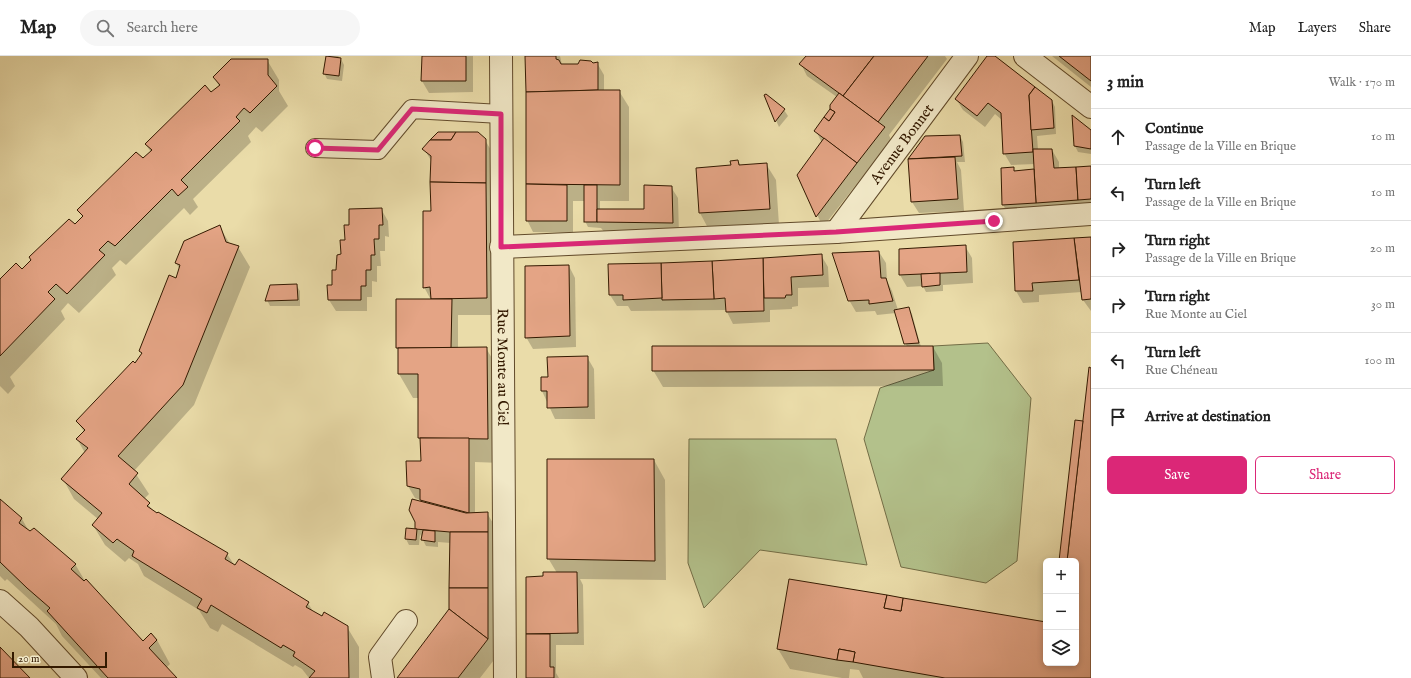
<!DOCTYPE html>
<html lang="en">
<head>
<meta charset="utf-8">
<style>
	:root { --surface:#fff; --page:#f6f6f6; --text:#222; --muted:#767676; --line:#e0e0e0; --accent:#db2777 }
	body { margin:0; font-family:"IM FELL English",serif; background:var(--page); color:var(--text) }
	.controls { position:absolute; right:12px; bottom:12px; display:grid; overflow:hidden; border-radius:6px; box-shadow:0 2px 6px #0003 }
	.controls button { width:36px; height:36px; display:grid; place-items:center; padding:0; border:0; border-bottom:1px solid var(--line); background:var(--surface); color:var(--text); font:20px sans-serif }
	.scale { position:absolute; left:12px; bottom:10px; width:95px; box-sizing:border-box; padding-left:4px; border:2px solid #331900; border-top:0; font-size:11px; line-height:14px; white-space:nowrap; color:#331900; -webkit-text-stroke:3px #f1e8c7; paint-order:stroke }
	.stop { position:absolute; width:12px; height:12px; margin:-9px; border:3px solid #db2777; border-radius:50%; background:#fff }
	.stop.end { background:#db2777; border-color:#fff; box-shadow:0 1px 4px #0008 }
	.list { margin:0; padding:0; list-style:none }
	h2 { display:flex; justify-content:space-between; align-items:center; height:52px; margin:0; padding:0 16px; font-size:17px }
	h2 small { font-size:13px; font-weight:400; color:var(--muted) }
	.list li { display:grid; grid-template-columns:26px 1fr auto; gap:12px; align-items:center; box-sizing:border-box; height:56px; padding:0 16px; border-top:1px solid var(--line) }
	.list b { display:block; font-size:15px; white-space:nowrap }
	.list p { margin:0; font-size:13px; white-space:nowrap; color:var(--muted) }
	.list em { font-size:13px; font-style:normal; color:var(--muted) }
	.actions { display:flex; gap:8px; padding:12px 16px }
	.actions a { flex:1; padding:9px 0; border:1px solid var(--accent); border-radius:6px; text-align:center; font-size:14px; color:var(--accent) }
	.actions .main { background:var(--accent); color:#fff }
	.icon { flex:none; width:22px; height:22px; fill:none; stroke:currentColor; stroke-width:2; stroke-linecap:round; stroke-linejoin:round }
	.map { position:relative; flex:none; width:1091px; height:622px; overflow:hidden }
	header { display:flex; align-items:center; gap:24px; box-sizing:border-box; height:56px; padding:0 20px; background:var(--surface); border-bottom:1px solid var(--line) }
	header strong { font-size:19px }
	nav { display:flex; gap:22px; margin-inline-start:auto; font-size:14px }
	.search { width:280px; height:36px; background:var(--page); display:flex; align-items:center; gap:10px; box-sizing:border-box; padding:0 14px; border-radius:22px; color:var(--muted); font-size:15px }
	main { display:flex }
	aside { flex:1; background:var(--surface) }
	.map>svg:first-child { display:block }
	.green { fill:#b3c18b; stroke:#736d46 }
	.shadow { fill:#0003 }
	.building { fill:#e4a485; stroke:#331900 }
	.lines { fill:none; stroke-linecap:round; stroke-linejoin:round }
	.service-casing { stroke:#614a2a; stroke-width:20 }
	.minor-casing { stroke:#614a2a; stroke-width:24 }
	.service { stroke:#f1e8c7; stroke-width:18 }
	.minor { stroke:#f1e8c7; stroke-width:22 }
	.route { stroke:#db2777; stroke-width:5 }
	.labels { text-anchor:middle; stroke-width:3.5; stroke-linejoin:round; paint-order:stroke }
	.street-label { font-size:15px; fill:#331900; stroke:#f1e8c7 }
</style>
</head>
<body>
<header>
<strong>Map</strong>
<div class="search"><svg class="icon" aria-label="search" viewBox="0 0 24 24"><circle cx="10" cy="10" r="6"/><path d="M15 15l6 6"/></svg>Search here</div>
<nav><a>Map</a><a>Layers</a><a>Share</a></nav>
</header>
<main>
<div class="map">
<svg width="1091" height="622" viewBox="0 0 1091 622">
	<rect width="100%" height="100%" fill="#eadca9"/>
	<filter id="stains"><feTurbulence type="fractalNoise" baseFrequency=".005" numOctaves="4"/><feColorMatrix values="0 0 0 0 .2 0 0 0 0 .09 0 0 0 0 .02 0 0 0 .5 -.17"/></filter>
	<radialGradient id="worn" r=".72"><stop offset=".6" stop-color="#630" stop-opacity="0"/><stop offset="1" stop-color="#630" stop-opacity=".3"/></radialGradient>
	<g class="green">
		<path d="M988,287L1031,342L1017,505L986,527L901,511L864,383L880,332L934,314L933,290Z"/>
		<path d="M689,383H836L867,509L760,494L704,552L688,507Z"/>
	</g>
	<g class="shadow">
		<path d="M327,0H338L341,3L344,9L342,25L327,23L324,17Z"/>
		<path d="M423,0H473V36L429,37L422,25Z"/>
		<path d="M526,0H560L562,9L597,7L604,19V35H619L629,51V145H600V154H645L671,131L678,142L679,178L605,177L601,172L588,171L585,165V145H573V177L533,176L527,164Z"/>
		<path d="M807,0H945L947,3L889,79L891,84L823,171L798,119L822,87L816,75L831,53L837,41L807,20L801,8Z"/>
		<path d="M989,0H994L1052,45L1055,51L1056,78L1037,80L1038,94H1052L1059,106V113L1091,111V155L1010,160L1003,149L1013,112L1015,116L1035,114V108L1011,109L1004,97L1002,64L995,58L985,71L963,54L956,43Z"/>
		<path d="M1052,0H1091V31Z"/>
		<path d="M267,4L279,24V35L288,50L262,76L256,71L248,80L251,86L193,143L198,151L190,159L184,152L126,209L120,204L112,212L116,219L79,257L68,247L61,255L65,263L10,321L15,330L8,338L0,330V225L22,214L75,170L83,162L79,154L151,96L146,89L219,30L214,21Z"/>
		<path d="M765,40L784,54L788,60L779,71Z"/>
		<path d="M1091,76V98L1078,96L1075,90Z"/>
		<path d="M960,80L963,86L965,106H957L961,114L964,155L919,157L912,146L909,104L926,81Z"/>
		<path d="M485,84L492,96L496,259H458V292H486L500,316L501,407L475,406V458L487,457L494,469L497,600L480,622H399L450,553L451,487L438,486V491L426,490L420,478L419,489H409L406,483L407,473L417,474L421,444L415,442L408,430L422,406L421,385L419,382V342H413L399,318V295L397,292L431,244L424,231L433,156L432,106L424,93Z"/>
		<path d="M738,105L741,110L766,108L776,124L779,169L709,174L700,157L697,113L732,110Z"/>
		<path d="M381,153L388,165L389,181L385,180V195H380L381,210H377V226L372,225V241H367V255H336L329,244L350,170Z"/>
		<path d="M219,170L230,188L238,191L250,211L194,349L134,415L149,438L144,443L154,456L227,498L235,510L308,547L314,557L347,571L359,591V622H309L302,613L295,609L293,611L222,568L218,576L210,572L199,554L144,520L138,508L129,502L125,506L105,489L93,469L98,463L74,443L63,423L85,397L77,383L84,376L77,365L142,299L140,295L177,223L180,214L176,207Z"/>
		<path d="M1091,182V255L1083,244L1082,236L1039,239V246L1023,247L1016,235L1014,187Z"/>
		<path d="M965,190L972,202L973,227L943,229V235L926,236L923,230L907,231L900,219V194Z"/>
		<path d="M879,196L886,207L887,225L892,235L898,254L909,252L912,258L921,291H933L942,307L943,330L663,331L653,314L907,291L896,257L877,259L875,255L856,256L849,244Z"/>
		<path d="M821,199L828,211L829,231L798,232V250L792,251V253L770,254V266L733,268L726,254L631,255L628,250H617L610,239L712,206Z"/>
		<path d="M569,210L575,222L576,291L533,293L526,281Z"/>
		<path d="M296,229L300,235V250H270L267,244Z"/>
		<path d="M587,301L594,313L595,363H555L542,335L549,322Z"/>
		<path d="M1091,313V622H863L859,614L850,613L849,622H842L790,613L778,593L790,524L1046,566V607H1076V505H1060L1084,369Z"/>
		<path d="M654,404L665,424L666,524L580,523L583,529L584,589H556V617L559,622H527V522L544,521L557,517L548,502Z"/>
		<path d="M0,444L22,463L30,477L75,508L85,525L143,586L157,584L170,608L166,612L176,622H101L62,580L56,568L7,523L5,525L0,520Z"/>
	</g>
	<g class="building">
		<path d="M326,0L341,2L339,20L323,18Z"/>
		<path d="M422,0H466V25H421Z"/>
		<path d="M525,0H556V3L559,4L561,8H578L580,4L591,5L593,7L598,6V34L526,36Z"/>
		<path d="M806,0H874L843,40L799,8Z"/>
		<path d="M874,0H928L878,66L843,40Z"/>
		<path d="M987,0H995L1035,31L1029,39L1033,96L1003,98L1001,57L988,47L977,60L955,43Z"/>
		<path d="M1059,0H1091V25Z"/>
		<path d="M231,3H268V19L277,30L250,57L244,52L236,61L240,65L181,124L188,131L178,140L172,133L115,190L108,185L99,194L105,199L67,238L56,228L48,236L55,243L0,300V223L16,207L22,213L31,204L29,201L69,163L75,168L83,160L77,154L136,96L143,102L152,94L145,88L205,29L211,36L220,29L213,21Z"/>
		<path d="M1035,31L1052,44L1054,72L1031,74L1029,39Z"/>
		<path d="M598,34H620V129L526,128V36Z"/>
		<path d="M839,37L885,71L857,107L814,75L824,61L829,65L835,56L830,53V49Z"/>
		<path d="M766,38L785,53L775,66L764,39Z"/>
		<path d="M830,53L835,56L829,65L824,61Z"/>
		<path d="M1072,59L1091,74V93L1074,90Z"/>
		<path d="M438,76H456L451,84H430Z"/>
		<path d="M456,76H478L486,83V127L430,126L431,100L422,93L430,84H451Z"/>
		<path d="M960,79L962,100L908,103L925,80Z"/>
		<path d="M824,82L857,107L816,161L797,119Z"/>
		<path d="M1033,93H1052L1054,112L1076,111L1078,144L1036,147Z"/>
		<path d="M955,101L958,143L911,146L908,103Z"/>
		<path d="M738,104L739,109L767,107L770,153L699,157L696,112L731,109L730,105Z"/>
		<path d="M1091,110V143L1078,144L1076,111Z"/>
		<path d="M1014,111V115L1034,113L1036,147L1002,149L1001,112Z"/>
		<path d="M430,126L486,127L487,242L431,243L430,231L423,232V155H431Z"/>
		<path d="M526,128L567,129V165H526Z"/>
		<rect x="584" y="129" width="13" height="37"/>
		<path d="M644,129L672,130L673,167L597,166V153H644Z"/>
		<path d="M382,152L383,169H379V183H374L375,199H371V214H366V230H361V244H328L327,229H332V214H336L337,199L341,198L340,184H345L344,169H349V153Z"/>
		<path d="M220,169L226,186L239,190L183,329L118,400L138,417L129,428L150,447L147,450L157,457L158,456L228,497L225,503L235,509L239,503L309,546L306,551L322,560L324,556L348,570L349,622H309L315,615L293,600L295,596L283,589L281,592L211,549L207,557L197,552L202,543L132,500L134,495L117,483L113,487L92,469L102,457L61,423L88,392L76,383L85,374L76,365L133,305L135,307L142,297L139,295L169,219L176,222L180,209L175,207L184,185Z"/>
		<path d="M1091,181V243L1082,244L1074,182Z"/>
		<path d="M1074,182L1079,224L1032,227L1033,235H1015L1013,186Z"/>
		<path d="M966,189L967,216L899,219V193Z"/>
		<path d="M879,195L881,222H886L893,245L869,248V244L848,245L832,197Z"/>
		<path d="M822,198L823,219L791,221L792,239H786L785,242H764L763,202Z"/>
		<path d="M763,202L764,255L726,256L725,242L714,243L712,205Z"/>
		<path d="M712,205L714,243L662,244L661,207Z"/>
		<path d="M661,207L662,242L623,244V239H609L608,208Z"/>
		<path d="M569,209L570,280L525,282V210Z"/>
		<path d="M940,217V229L922,231L921,218Z"/>
		<path d="M297,228L298,244L265,245L270,229Z"/>
		<path d="M396,243H452L451,292H396Z"/>
		<path d="M909,251L919,287L904,288L894,254Z"/>
		<path d="M652,290H933L934,314L652,315Z"/>
		<path d="M487,291L488,383L418,382V318H398V292Z"/>
		<path d="M588,300V351L547,352V335H541V321H548L547,301Z"/>
		<path d="M1089,311L1091,312V622H945L853,606L855,596L839,593L837,604L777,593L789,523L887,539L884,552L901,555L903,542L1046,566V607H1076V505H1067Z"/>
		<path d="M1075,364L1083,365L1067,505H1059Z"/>
		<path d="M420,382H469V457L420,444V433L407,430L406,405H421Z"/>
		<path d="M547,403H654L655,505L547,503Z"/>
		<path d="M0,443L22,462L19,467L30,475L34,472L76,508L71,513L84,525L86,523L143,585L151,577L157,584L149,592L177,622H108L47,555L50,552L27,532L0,506Z"/>
		<path d="M412,443L466,457L488,456V476H450L415,473V466L409,454Z"/>
		<path d="M406,472L417,473L416,484L405,483Z"/>
		<path d="M423,474L435,475V486L421,484Z"/>
		<path d="M450,476H488V532H449Z"/>
		<path d="M543,516H577L578,577L526,578V521L543,520Z"/>
		<path d="M449,532H488V583L449,553Z"/>
		<path d="M887,539L903,542L901,555L884,552Z"/>
		<path d="M449,553L488,583L458,622H397Z"/>
		<path d="M526,578H550V611H554V622H526Z"/>
		<path d="M0,591L30,622H0Z"/>
		<path d="M839,593L855,596L853,606L837,604Z"/>
	</g>
	<g class="lines">
		<defs>
			<path id="service" d="M315,92L378,94L412,53L501,58"/>
			<g id="minor">
				<path id="s1" d="M501,0L505,622"/>
				<path d="M1025,0L1091,51"/>
				<path id="s2" d="M836,176L967,0"/>
				<path d="M501,191L836,176L1091,158"/>
				<path d="M0,545L29,571L76,622"/>
				<path d="M383,622L380,601L406,565"/>
			</g>
		</defs>
		<use href="#service" class="service-casing"/>
		<use href="#minor" class="minor-casing"/>
		<use href="#service" class="service"/>
		<use href="#minor" class="minor"/>
	</g>
	<g class="lines">
		<path class="route" d="M315,92L378,94L412,53L501,58V191L836,176L994,165"/>
	</g>
	<g class="labels">
		<g class="street-label">
			<text dy="5" stroke="none"><textPath href="#s2" startOffset="110">Avenue Bonnet</textPath></text>
			<text dy="5" stroke="none"><textPath href="#s1" startOffset="311">Rue Monte au Ciel</textPath></text>
		</g>
	</g>
	<rect width="100%" height="100%" filter="url(#stains)"/>
	<rect width="100%" height="100%" fill="url(#worn)"/>
</svg>
<div class="controls">
<button>+</button>
<button>−</button>
<button><svg class="icon" aria-label="layers" viewBox="0 0 24 24"><path d="M12 4l9 5-9 5-9-5zM3 14l9 5 9-5"/></svg></button>
</div>
<div class="scale">20 m</div>
<div class="stop" style="left:315px;top:92px"></div>
<div class="stop end" style="left:994px;top:165px"></div>
</div>
<aside>
<h2>3 min<small>Walk · 170 m</small></h2>
<ul class="list">
<li><svg class="icon" aria-label="ahead" viewBox="0 0 24 24"><path d="M12 20V5M6 11l6-6 6 6"/></svg><div><b>Continue</b><p>Passage de la Ville en Brique</p></div><em>10 m</em></li>
<li><svg class="icon" aria-label="left" viewBox="0 0 24 24"><path d="M17 20v-9H6M10 6l-5 5 5 5"/></svg><div><b>Turn left</b><p>Passage de la Ville en Brique</p></div><em>10 m</em></li>
<li><svg class="icon" aria-label="right" viewBox="0 0 24 24"><path d="M7 20v-9h11M14 6l5 5-5 5"/></svg><div><b>Turn right</b><p>Passage de la Ville en Brique</p></div><em>20 m</em></li>
<li><svg class="icon" aria-label="right" viewBox="0 0 24 24"><path d="M7 20v-9h11M14 6l5 5-5 5"/></svg><div><b>Turn right</b><p>Rue Monte au Ciel</p></div><em>30 m</em></li>
<li><svg class="icon" aria-label="left" viewBox="0 0 24 24"><path d="M17 20v-9H6M10 6l-5 5 5 5"/></svg><div><b>Turn left</b><p>Rue Chéneau</p></div><em>100 m</em></li>
<li><svg class="icon" aria-label="arrive" viewBox="0 0 24 24"><path d="M6 21V4h12l-3 4 3 4H6"/></svg><div><b>Arrive at destination</b></div></li>
</ul>
<div class="actions"><a class="main">Save</a><a>Share</a></div>
</aside>
</main>
</body>
</html>
